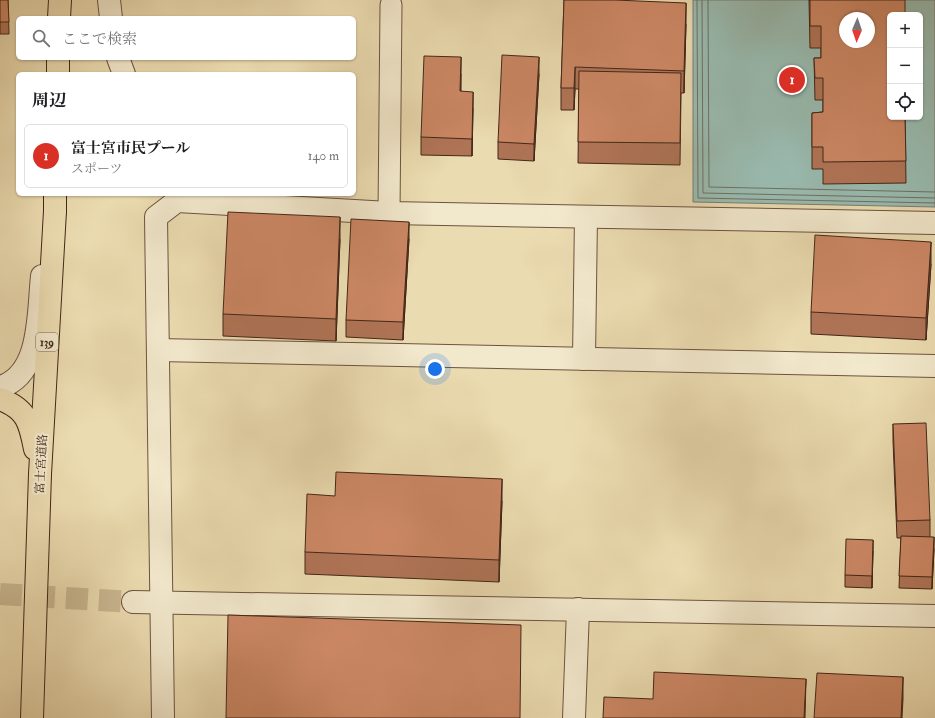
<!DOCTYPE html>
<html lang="ja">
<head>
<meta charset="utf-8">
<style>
	:root { --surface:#fff; --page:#f6f6f6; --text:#202124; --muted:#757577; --line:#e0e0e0; --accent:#d93025 }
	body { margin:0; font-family:"IM FELL Double Pica","Noto Serif JP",serif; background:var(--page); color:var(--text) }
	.controls { position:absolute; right:12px; top:12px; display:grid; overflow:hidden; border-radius:6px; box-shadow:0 1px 3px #0004 }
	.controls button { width:36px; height:36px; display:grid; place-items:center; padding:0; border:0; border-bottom:1px solid var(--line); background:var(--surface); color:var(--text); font:20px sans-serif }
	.compass { position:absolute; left:839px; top:12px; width:36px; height:36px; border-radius:50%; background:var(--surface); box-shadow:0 1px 3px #0004; rotate:182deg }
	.you { position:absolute; left:435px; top:369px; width:14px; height:14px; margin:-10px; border:3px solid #fff; border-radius:50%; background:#1a73e8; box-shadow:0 0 0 6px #1a73e833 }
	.badge { display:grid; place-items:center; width:26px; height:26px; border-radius:50%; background:var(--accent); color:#fff; font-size:13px; font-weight:700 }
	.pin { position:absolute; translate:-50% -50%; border:2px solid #fff; box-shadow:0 1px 4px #0006 }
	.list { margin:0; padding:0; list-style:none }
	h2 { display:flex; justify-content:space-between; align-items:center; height:52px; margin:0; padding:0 16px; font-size:17px }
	h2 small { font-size:13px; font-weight:400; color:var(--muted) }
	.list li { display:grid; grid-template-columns:26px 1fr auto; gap:12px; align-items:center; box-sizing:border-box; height:64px; margin:0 8px 8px; padding:0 8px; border:1px solid var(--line); border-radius:6px }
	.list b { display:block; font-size:15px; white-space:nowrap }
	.list p { margin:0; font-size:13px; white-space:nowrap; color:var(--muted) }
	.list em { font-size:13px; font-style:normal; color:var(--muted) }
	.icon { flex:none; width:22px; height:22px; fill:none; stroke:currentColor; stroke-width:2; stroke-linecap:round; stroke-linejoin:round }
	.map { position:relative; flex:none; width:935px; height:718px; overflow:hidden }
	.search { position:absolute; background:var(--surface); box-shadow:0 1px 3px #0004; left:16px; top:16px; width:340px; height:44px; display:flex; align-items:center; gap:10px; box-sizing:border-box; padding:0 14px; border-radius:6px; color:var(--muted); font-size:15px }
	.panel { position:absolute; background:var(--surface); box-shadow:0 1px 3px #0004; left:16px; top:72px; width:340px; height:124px; border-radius:6px }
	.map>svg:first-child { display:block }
	.water { fill:#99bbb0; stroke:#777f74; fill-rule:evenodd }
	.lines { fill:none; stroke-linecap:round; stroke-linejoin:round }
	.shore { stroke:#6e7064; stroke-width:1 }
	.tertiary-tunnel { stroke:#c9b792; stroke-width:22; stroke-dasharray:22 11; stroke-linecap:butt }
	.minor-casing { stroke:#6d533f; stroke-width:23 }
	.tertiary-casing { stroke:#6d533f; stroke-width:24 }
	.trunk-casing { stroke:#432619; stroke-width:24 }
	.motorway-casing { stroke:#432619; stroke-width:24 }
	.minor { stroke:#f2e8cc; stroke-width:21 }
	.tertiary { stroke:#f2e8cc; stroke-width:22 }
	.trunk { stroke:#ebdbb0; stroke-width:22 }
	.motorway { stroke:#ebdbb0; stroke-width:22 }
	.wall { fill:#af7456; stroke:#432619 }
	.shaded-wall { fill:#8e5e46; stroke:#432619 }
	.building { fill:#cb8764; stroke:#432619; fill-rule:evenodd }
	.labels { text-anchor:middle; stroke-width:4; stroke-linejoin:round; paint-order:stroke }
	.shield { fill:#f2e8cc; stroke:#78604f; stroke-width:1 }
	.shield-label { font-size:11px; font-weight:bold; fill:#432619 }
	.street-label { font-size:12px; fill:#432619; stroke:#f2e8cc }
</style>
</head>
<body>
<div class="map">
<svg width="935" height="718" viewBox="0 0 935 718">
	<rect width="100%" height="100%" fill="#ebdbb0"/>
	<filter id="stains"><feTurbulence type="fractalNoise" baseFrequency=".005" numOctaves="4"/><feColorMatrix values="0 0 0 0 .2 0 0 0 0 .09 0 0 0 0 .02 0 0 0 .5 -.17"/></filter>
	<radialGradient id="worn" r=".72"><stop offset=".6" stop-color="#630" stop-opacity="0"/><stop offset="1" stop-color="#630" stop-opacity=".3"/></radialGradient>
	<path class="water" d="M693,0H935V207L693,202ZM890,15H920V117H890ZM845,18H869V42H845Z"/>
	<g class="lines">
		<g class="shore">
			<path d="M697,0L698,198L935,203"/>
			<path d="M702,0L703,193L935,198"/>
			<path d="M708,0L709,187L935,192"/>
		</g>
		<path class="tertiary-tunnel" d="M0,594L133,602"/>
		<defs>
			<path id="minor" d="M389,213L391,5"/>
			<g id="tertiary">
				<path d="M109,0L111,18"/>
				<path d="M118,58L124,74"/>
				<path d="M158,350L935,366"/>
				<path d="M584,359L586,217"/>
				<path d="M0,387C42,375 38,311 42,276"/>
				<path d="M133,602L935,616"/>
				<path d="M163,718L156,217L177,201L389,213L935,223"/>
				<path d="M574,718L578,609"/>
			</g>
			<g id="trunk">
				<path d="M59,18L60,0"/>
				<path d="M58,74V58"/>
				<path d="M55,211V194"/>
			</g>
			<g id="motorway">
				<path d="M0,399C27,409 30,423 35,449"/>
				<path d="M32,718L40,474L55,211"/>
			</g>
		</defs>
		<use href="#minor" class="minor-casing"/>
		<use href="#tertiary" class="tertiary-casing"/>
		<use href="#trunk" class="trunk-casing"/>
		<use href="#motorway" class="motorway-casing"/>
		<use href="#minor" class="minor"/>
		<use href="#tertiary" class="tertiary"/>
		<use href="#trunk" class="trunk"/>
		<use href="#motorway" class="motorway"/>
	</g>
	<g class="wall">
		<path d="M0,0H8L9,34H0Z"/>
		<path d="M564,0L686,24L684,93H681L680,165L578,163L579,89H575L574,110H561V88Z"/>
		<path d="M809,0L905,117L906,183L823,184V169H812V113L823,112V100H815L814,58H821V48H810Z"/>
		<path d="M461,74V91L473,109L472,156L421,155V137Z"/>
		<path d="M539,74L534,161L498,159V142Z"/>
		<path d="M340,239L336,341L223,336V314Z"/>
		<path d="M409,239L403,340L346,337V320Z"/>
		<path d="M931,264L926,340L811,334V312Z"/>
		<path d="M893,424L930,520V537L934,549L932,589L899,588L901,538H897L893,441Z"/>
		<path d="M335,496L502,501L499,582L305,574V552Z"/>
		<path d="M873,551L872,588L845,587V575Z"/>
	</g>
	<g class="shaded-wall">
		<path d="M686,3V24L684,93V71Z"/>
		<path d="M461,57V74L460,109V91Z"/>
		<path d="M539,57V74L534,161V144Z"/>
		<path d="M575,67V89L574,110V88Z"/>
		<path d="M473,92V109L472,156V139Z"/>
		<path d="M340,217V239L336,341V319Z"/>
		<path d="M409,222V239L403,340V322Z"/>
		<path d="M931,242V264L926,340V318Z"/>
		<path d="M502,479V501L499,582V560Z"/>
		<path d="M934,537V549L932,589V577Z"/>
		<path d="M873,540V551L872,588V576Z"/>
		<path d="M903,677V699L902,718H901Z"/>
		<path d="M806,679L805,718H804Z"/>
	</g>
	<g class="building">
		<path d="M0,0H8L9,22H0Z"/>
		<path d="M564,0H615L686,3L684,71L575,67L574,88H561Z"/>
		<path d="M810,0H905V15H890V117H905L906,161L823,162V147H812V113L823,112V78H815L814,58H821V26H810ZM845,18H869V42H845Z"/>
		<path d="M502,55L539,57L534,144L498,142Z"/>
		<path d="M424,56L461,57L460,91L473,92L472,139L421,137Z"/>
		<path d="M579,71L681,73L680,143L578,142Z"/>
		<path d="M228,212L340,217L336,319L223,314Z"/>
		<path d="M351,219L409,222L403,322L346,320Z"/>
		<path d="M815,235L931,242L926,318L811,312Z"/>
		<path d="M926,423L930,520L897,521L893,424Z"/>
		<path d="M336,472L502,479L499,560L305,552L307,494L335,496Z"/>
		<path d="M901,536L934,537L932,577L899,576Z"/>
		<path d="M846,539L873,540L872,576L845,575Z"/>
		<path d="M228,615L521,625L520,718H226Z"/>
		<path d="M654,672L806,679L804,718H603L604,697L653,699Z"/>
		<path d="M817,673L903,677L901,718H814Z"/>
	</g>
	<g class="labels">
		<rect class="shield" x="36" y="333" width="22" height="18" rx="3"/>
		<g class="shield-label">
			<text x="47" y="346">139</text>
		</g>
		<g class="street-label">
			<text transform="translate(41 464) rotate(-87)" y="4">富士宮道路</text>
		</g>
	</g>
	<rect width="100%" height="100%" filter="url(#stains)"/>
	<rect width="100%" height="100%" fill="url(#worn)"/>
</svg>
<div class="controls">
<button>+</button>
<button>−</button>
<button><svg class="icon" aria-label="locate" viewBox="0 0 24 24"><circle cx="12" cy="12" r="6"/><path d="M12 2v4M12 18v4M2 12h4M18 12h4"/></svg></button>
</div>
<svg class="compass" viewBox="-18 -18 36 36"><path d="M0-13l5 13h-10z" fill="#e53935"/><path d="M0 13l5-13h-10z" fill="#757577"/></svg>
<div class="you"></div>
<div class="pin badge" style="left:792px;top:80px">1</div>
<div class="search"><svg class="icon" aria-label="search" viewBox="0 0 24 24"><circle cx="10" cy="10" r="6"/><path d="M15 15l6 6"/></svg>ここで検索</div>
<section class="panel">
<h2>周辺<small></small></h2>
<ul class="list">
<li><span class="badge">1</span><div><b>富士宮市民プール</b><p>スポーツ</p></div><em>140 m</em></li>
</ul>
</section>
</div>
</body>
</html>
